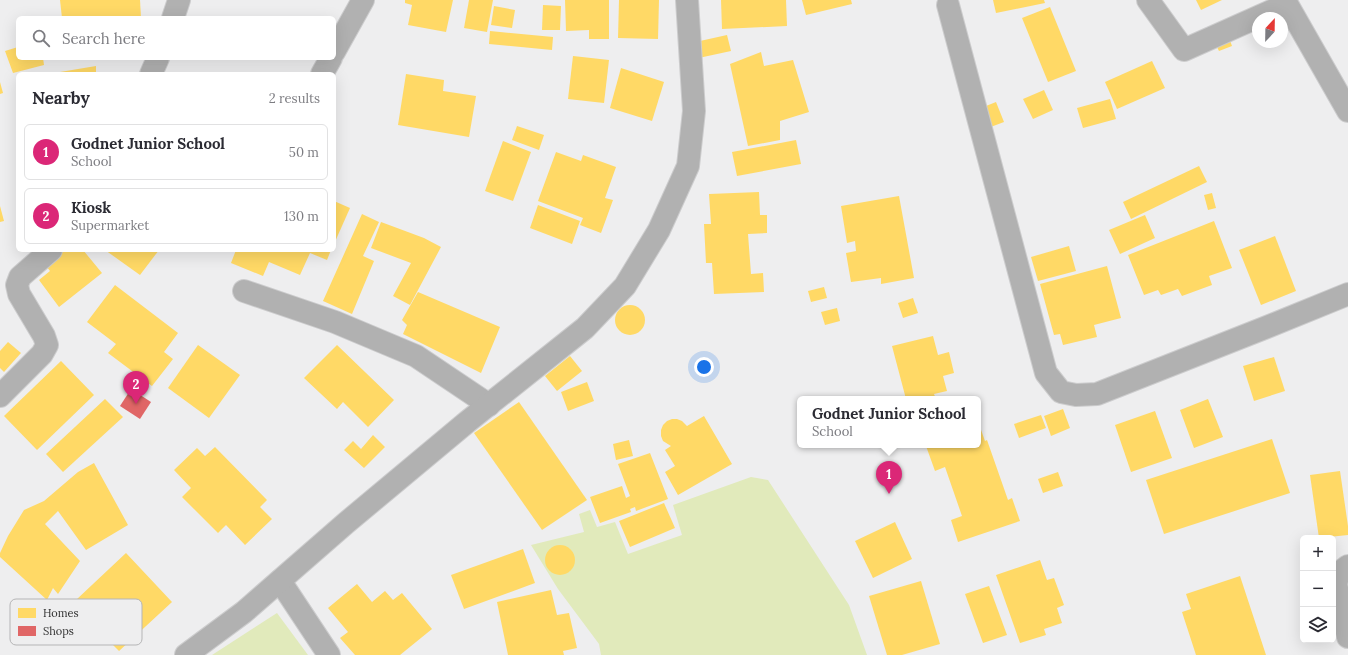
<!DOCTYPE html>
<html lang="en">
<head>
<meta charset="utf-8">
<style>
	:root { --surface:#fff; --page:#f7f7f7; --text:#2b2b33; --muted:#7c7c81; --line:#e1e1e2; --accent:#db2777 }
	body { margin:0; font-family:Lora,serif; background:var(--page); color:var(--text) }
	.controls { position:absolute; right:12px; bottom:12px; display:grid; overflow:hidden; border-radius:6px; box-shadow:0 4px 16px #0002 }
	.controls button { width:36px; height:36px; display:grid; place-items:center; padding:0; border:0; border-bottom:1px solid var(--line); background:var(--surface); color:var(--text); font:20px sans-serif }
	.compass { position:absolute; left:1252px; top:12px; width:36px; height:36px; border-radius:50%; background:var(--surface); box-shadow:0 4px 16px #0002; rotate:22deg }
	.you { position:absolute; left:704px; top:367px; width:14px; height:14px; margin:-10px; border:3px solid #fff; border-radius:50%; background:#1a73e8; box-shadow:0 0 0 6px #1a73e833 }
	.badge { display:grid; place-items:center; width:26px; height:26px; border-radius:50%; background:var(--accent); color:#fff; font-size:13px; font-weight:700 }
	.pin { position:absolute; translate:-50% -33px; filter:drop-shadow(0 1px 2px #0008) }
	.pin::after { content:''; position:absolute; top:21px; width:14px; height:12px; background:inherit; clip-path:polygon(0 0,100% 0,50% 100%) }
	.popup { position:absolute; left:797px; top:396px; width:184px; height:52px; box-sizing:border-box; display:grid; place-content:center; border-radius:6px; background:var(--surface); filter:drop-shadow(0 1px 3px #0005); font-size:13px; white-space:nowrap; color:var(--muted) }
	.popup b { font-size:15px; color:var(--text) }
	.popup::after { content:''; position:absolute; left:50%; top:100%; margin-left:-8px; border:8px solid transparent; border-top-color:var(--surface) }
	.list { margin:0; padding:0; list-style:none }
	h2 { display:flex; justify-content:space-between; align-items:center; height:52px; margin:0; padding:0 16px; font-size:17px }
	h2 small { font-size:13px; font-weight:400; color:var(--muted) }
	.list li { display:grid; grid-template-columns:26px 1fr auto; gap:12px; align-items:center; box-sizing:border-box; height:56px; margin:0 8px 8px; padding:0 8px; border:1px solid var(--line); border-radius:6px }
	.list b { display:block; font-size:15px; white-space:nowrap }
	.list p { margin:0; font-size:13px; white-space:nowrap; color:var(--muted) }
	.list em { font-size:13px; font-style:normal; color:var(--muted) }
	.icon { flex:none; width:22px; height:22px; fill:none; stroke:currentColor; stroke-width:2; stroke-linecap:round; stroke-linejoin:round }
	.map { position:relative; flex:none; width:1348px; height:655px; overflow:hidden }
	.search { position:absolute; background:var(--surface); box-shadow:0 4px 16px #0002; left:16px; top:16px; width:320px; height:44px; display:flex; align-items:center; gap:10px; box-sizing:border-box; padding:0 14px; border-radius:6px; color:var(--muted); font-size:15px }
	.panel { position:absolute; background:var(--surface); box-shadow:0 4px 16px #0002; left:16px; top:72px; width:320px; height:180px; border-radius:6px }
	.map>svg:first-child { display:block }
	.green { fill:#e1eabb }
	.homes { fill:#ffd966 }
	.shops { fill:#e06666 }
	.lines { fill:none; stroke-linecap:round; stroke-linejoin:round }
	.minor-casing { stroke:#cccccd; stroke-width:24 }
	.minor { stroke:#b1b1b1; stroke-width:22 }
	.key { fill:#eeeeef; stroke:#b5b5b6; stroke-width:1 }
	.key-label { font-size:11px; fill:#313131 }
</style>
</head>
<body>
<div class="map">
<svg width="1348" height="655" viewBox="0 0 1348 655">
	<rect width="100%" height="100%" fill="#eeeeef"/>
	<g class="green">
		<path d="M751,477L768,480L849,605L867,655H601L599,644L558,589L531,545L584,532L579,514L590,510L597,527L615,522L628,554L682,535L673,505Z"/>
		<path d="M277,613L308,655H212Z"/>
	</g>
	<g class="homes">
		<path d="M60,0H140L141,18H62Z"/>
		<path d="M405,0H453L446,32L408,25L412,5L405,3Z"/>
		<path d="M469,0H493L487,32L464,28Z"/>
		<path d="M565,0H609V39H589V30L566,31Z"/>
		<path d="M619,0H659L658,39L618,38Z"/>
		<path d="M721,0H786L787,26L722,29Z"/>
		<path d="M802,0H851L852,4L806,15Z"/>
		<path d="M993,0H1044L1045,3L996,13Z"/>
		<path d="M1196,0H1222L1201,10Z"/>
		<path d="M543,5L561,6L560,30H542Z"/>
		<path d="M494,6L515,10L512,28L491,25Z"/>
		<path d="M1050,7L1076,71L1048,82L1022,18Z"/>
		<path d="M490,31L553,37L552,50L489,44Z"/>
		<path d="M727,35L731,51L694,59L691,43Z"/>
		<path d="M1228,35L1232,46L1219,51L1214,41Z"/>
		<path d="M18,47V58H43L44,65L13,73L5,51Z"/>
		<path d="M761,52L764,66L793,60L809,112L780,121V140L748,146L730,64Z"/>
		<path d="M573,56L609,60L604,103L568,99Z"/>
		<path d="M1152,61L1165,88L1117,109L1105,82Z"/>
		<path d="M96,66V74H54V73Z"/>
		<path d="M621,68L664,82L652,121L610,108Z"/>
		<path d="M406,74L444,80L443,91L476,96L469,137L398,125Z"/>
		<path d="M0,82L3,93L0,94Z"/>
		<path d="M1044,90L1053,110L1033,119L1023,99Z"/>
		<path d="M1110,99L1116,119L1083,128L1077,108Z"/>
		<path d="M996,102L1004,122L988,128L981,108Z"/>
		<path d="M517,126L544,135L539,150L512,140Z"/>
		<path d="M796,140L801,164L737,176L732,152Z"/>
		<path d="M503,141L531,152L513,201L485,191Z"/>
		<path d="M556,152L581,161L583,155L616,167L605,198L613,200L601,233L580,225L583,218L538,201Z"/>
		<path d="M1199,166L1207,182L1131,219L1123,202Z"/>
		<path d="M759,192L760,215H767V233L748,234L751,274L763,273L764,292L714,294L712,263H706L704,224H711L709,194Z"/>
		<path d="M1212,193L1216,208L1208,210L1204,195Z"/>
		<path d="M899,196L914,278L881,284V278L851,282L846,253L856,251L855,241L847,243L841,206Z"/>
		<path d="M334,201L350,208L334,244Z"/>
		<path d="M538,205L580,221L572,244L530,228Z"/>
		<path d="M0,206L4,221L0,222Z"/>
		<path d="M362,214L379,222L363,256L374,261L352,314L323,301Z"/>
		<path d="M1145,215L1155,238L1120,254L1109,230Z"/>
		<path d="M1214,221L1232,268L1209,276L1212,285L1182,296L1178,289L1161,295L1158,290L1144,295L1128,255Z"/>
		<path d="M381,222L424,238L441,247L410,305L393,296L411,263L371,248Z"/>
		<path d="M1275,236L1296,291L1261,305L1239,250Z"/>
		<path d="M1069,246L1076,271L1038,281L1031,257Z"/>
		<path d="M58,250H72L74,252L76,250H83L102,273L59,307L39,280L50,271L43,262Z"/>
		<path d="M105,250H159L140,275Z"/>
		<path d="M236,250H331L327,260L310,253L300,275L269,262L263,276L231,263Z"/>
		<path d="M1107,266L1121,318L1094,325L1097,337L1063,345L1060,334L1054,335L1040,284Z"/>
		<path d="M115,285L178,333L164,352L173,359L152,386L108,353L116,344L87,322Z"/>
		<path d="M824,287L827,298L811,302L808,291Z"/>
		<path d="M418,292L500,327L481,373L403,334L407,325L402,320Z"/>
		<path d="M913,298L918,313L903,318L898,303Z"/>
		<circle cx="630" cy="320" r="15"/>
		<path d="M837,308L840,321L825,325L821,312Z"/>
		<path d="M933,336L938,355L949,352L954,373L943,376L947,391L934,394L936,399H906L892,346Z"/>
		<path d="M8,342L21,353L4,372L0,368V351Z"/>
		<path d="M198,345L240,375L209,418L168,388Z"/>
		<path d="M337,345L394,400L368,427L343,402L337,409L304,378Z"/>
		<path d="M570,356L582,371L557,391L545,376Z"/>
		<path d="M1274,357L1285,391L1254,401L1243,366Z"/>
		<path d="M61,361L94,395L37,450L4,416Z"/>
		<path d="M587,382L594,401L568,411L561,392Z"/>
		<path d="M105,399L123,417L63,472L46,454Z"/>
		<path d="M1208,399L1223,437L1194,448L1180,410Z"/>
		<path d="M519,402L587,500L542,530L474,433Z"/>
		<path d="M1063,409L1070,428L1051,436L1044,416Z"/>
		<path d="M1155,411L1172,458L1131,472L1115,425Z"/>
		<path d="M1041,415L1046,428L1019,438L1014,424Z"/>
		<path d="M704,416L732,464L678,495L665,472L675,466L665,450L671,446L663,441L661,436V430L663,425L667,421L672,419H677L682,421L687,426Z"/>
		<path d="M978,427H980L985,441L987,440L1008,500L1012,498L1020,521L958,542L951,520L962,516L945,467L935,471L926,446L978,445Z"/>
		<path d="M373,435L385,447L364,468L344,450L353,441L361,449Z"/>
		<path d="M1272,439L1290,493L1164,534L1146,480Z"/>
		<path d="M629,440L633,456L616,460L613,444Z"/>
		<path d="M215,447L267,500L260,507L272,519L245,545L226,525L218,533L182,497L191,488L174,470L197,448L205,456Z"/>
		<path d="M650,453L668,499L636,511L635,507L630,509L631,512L600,523L590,497L622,486L626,498L630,496L618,464Z"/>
		<path d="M94,463L128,525L86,550L58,511L45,524L80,561L58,594L53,588L47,600L0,557V553L8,536L24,510L44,501L78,472Z"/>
		<path d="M1340,471L1348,526V535L1319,538L1310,475Z"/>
		<path d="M1058,472L1063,486L1043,493L1038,479Z"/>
		<path d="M664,503L675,528L630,547L619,521Z"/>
		<path d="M895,522L912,559L873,578L855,541Z"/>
		<circle cx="560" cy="560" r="15"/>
		<path d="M523,549L535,583L464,609L451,575Z"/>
		<path d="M126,553L172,602L119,651L96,628L104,620L94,609L89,614L76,600Z"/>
		<path d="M1040,560L1047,580L1054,578L1064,605L1057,608L1062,623L1044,629L1046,635L1020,643L996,575Z"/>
		<path d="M1240,576L1266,655H1196L1182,612L1191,609L1186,594Z"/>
		<path d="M921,581L940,644L902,655H887L869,596Z"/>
		<path d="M357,584L372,602L385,591L393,600L402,593L432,629L400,655H355L340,638L348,632L328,608Z"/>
		<path d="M989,586L1007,635L983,643L965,594Z"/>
		<path d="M551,590L557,615L569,613L577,648L563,651L564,655H508L497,602Z"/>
	</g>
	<path class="shops" d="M131,389L151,402L140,419L120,406Z"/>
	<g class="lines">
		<defs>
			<g id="minor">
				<path d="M1148,0L1184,50L1287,4L1348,111"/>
				<path d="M948,5L1046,373L1061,392L1076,395L1097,394L1267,327L1348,294"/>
				<path d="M173,18L179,0"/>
				<path d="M334,52L363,0"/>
				<path d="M151,74L158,58"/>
				<path d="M322,74L331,58"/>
				<path d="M244,291L335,322L416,356L489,405"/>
				<path d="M0,396L42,354L47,345L44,336L19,294L17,285L20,277L51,250"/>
				<path d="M1348,566L1339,573L1336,584L1348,637"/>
				<path d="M280,581L329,655"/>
				<path d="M186,655L244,612L346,523L467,422L585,328L625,286L659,230L688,166L694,111L687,0"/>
			</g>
		</defs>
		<use href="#minor" class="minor-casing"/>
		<use href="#minor" class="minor"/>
	</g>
	<rect x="10" y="599" width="132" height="46" rx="6" class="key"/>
	<rect x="18" y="608" width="18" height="10" fill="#ffd966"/>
	<rect x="18" y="626" width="18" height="10" fill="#e06666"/>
	<g class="key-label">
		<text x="43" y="617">Homes</text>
		<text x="43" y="635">Shops</text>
	</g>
</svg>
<div class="controls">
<button>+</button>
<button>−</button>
<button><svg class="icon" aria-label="layers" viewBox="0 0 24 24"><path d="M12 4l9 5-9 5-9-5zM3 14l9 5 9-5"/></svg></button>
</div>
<svg class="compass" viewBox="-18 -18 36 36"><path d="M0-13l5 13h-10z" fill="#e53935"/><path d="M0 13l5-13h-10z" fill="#7c7c81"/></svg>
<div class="you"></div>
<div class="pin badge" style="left:889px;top:494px">1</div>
<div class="popup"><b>Godnet Junior School</b>School</div>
<div class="pin badge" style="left:136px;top:404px">2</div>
<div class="search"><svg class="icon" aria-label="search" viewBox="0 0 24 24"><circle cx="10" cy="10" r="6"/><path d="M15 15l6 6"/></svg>Search here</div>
<section class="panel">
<h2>Nearby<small>2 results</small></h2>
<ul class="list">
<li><span class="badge">1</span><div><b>Godnet Junior School</b><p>School</p></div><em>50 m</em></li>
<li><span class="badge">2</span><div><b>Kiosk</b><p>Supermarket</p></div><em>130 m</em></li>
</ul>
</section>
</div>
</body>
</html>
